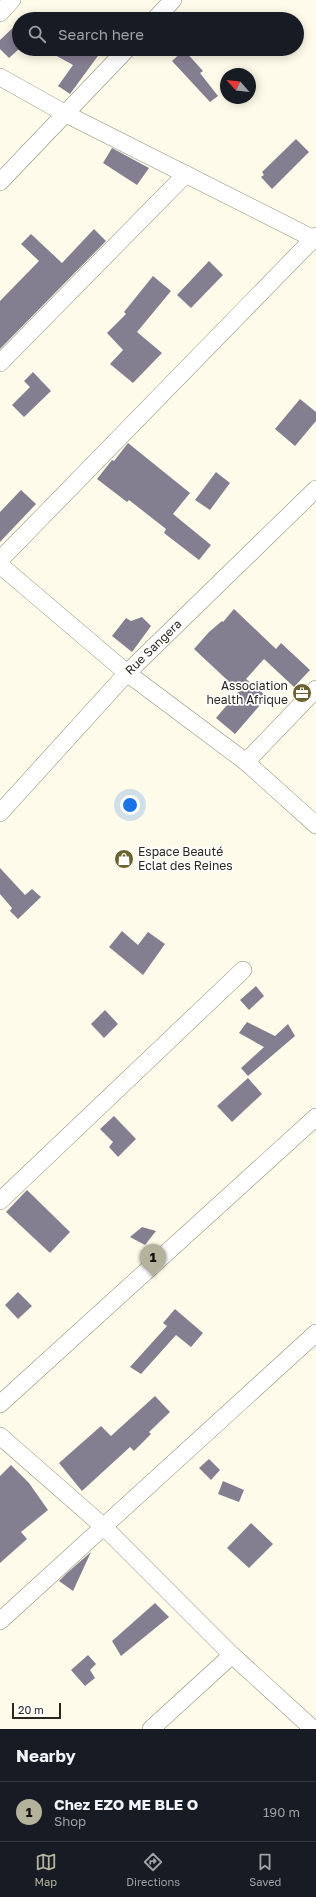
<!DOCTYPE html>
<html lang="en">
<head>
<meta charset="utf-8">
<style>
	:root { --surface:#171b24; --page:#242831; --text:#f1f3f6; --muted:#9ea1a6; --line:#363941; --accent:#b5b29c }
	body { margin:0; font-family:"Golos Text",sans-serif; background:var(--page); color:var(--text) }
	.compass { position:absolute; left:220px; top:68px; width:36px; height:36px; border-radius:50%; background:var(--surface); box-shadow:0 2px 10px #0003; rotate:297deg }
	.scale { position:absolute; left:12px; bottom:10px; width:49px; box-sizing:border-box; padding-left:4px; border:2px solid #29271f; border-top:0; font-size:11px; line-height:14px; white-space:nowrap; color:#29271f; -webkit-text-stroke:3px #fff; paint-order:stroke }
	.you { position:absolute; left:130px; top:805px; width:14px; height:14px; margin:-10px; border:3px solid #fff; border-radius:50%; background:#1a73e8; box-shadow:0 0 0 6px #1a73e833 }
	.badge { display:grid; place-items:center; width:26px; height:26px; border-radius:50%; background:var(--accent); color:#111; font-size:13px; font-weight:700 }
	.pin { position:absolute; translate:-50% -33px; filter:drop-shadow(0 1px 2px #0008) }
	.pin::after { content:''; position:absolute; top:21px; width:14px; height:12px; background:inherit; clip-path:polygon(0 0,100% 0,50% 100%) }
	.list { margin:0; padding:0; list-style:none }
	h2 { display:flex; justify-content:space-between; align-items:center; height:52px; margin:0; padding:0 16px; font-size:17px }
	h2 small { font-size:13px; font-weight:400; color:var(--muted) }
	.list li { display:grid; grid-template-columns:26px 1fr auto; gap:12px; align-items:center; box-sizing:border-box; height:60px; padding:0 16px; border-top:1px solid var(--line) }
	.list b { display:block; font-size:15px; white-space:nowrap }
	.list p { margin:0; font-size:13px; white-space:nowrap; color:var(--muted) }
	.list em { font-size:13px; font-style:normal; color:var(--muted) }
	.icon { flex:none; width:22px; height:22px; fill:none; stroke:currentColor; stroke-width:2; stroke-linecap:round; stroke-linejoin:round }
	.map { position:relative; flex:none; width:316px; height:1729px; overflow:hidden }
	.search { position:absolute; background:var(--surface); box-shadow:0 2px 10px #0003; left:12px; right:12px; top:12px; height:44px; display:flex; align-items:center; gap:10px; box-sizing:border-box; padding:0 14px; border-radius:22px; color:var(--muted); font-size:15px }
	.sheet { height:112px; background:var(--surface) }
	nav { display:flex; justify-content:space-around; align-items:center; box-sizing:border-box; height:56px; border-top:1px solid var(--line); background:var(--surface); font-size:11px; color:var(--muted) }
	nav a { display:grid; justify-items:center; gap:2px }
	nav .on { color:var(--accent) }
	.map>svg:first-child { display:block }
	.building { fill:#847e91 }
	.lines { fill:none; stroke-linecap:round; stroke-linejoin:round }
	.minor-casing { stroke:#8c8874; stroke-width:18 }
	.minor { stroke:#fff; stroke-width:17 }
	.labels { text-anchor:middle; stroke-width:3.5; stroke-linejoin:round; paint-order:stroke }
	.street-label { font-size:12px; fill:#29271f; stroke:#fff }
	.poi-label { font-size:12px; fill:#29271f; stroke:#fff; text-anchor:end }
</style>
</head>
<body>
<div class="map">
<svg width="316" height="1729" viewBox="0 0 316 1729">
	<rect width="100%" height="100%" fill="#fffbea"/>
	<g class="building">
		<path d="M19,22V49L9,58L0,49V40Z"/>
		<path d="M44,49H103L70,94L58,86L73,65Z"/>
		<path d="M184,50L203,71L200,73L218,96L210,102L172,61Z"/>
		<path d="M296,139L309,152L272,189L261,177L264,175L262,172Z"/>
		<path d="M112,148L149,168L137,185L103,163Z"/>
		<path d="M94,229L106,241L0,349V301L39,261L21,244L31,234L62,263Z"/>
		<path d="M209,261L223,275L191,308L177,295Z"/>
		<path d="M153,276L171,291L137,332L162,353L133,383L110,364L123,350L107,333L126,314L124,312Z"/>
		<path d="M33,372L51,391L24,417L12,405L30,387L24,381Z"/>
		<path d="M300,399L316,412V421L295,446L275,429Z"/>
		<path d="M128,443L190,493L173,514L211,545L199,560L164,533L166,529L129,500L127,502L97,479L112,460L114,461Z"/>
		<path d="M216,472L230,483L210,510L195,500Z"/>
		<path d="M21,490L36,504L0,542V512Z"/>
		<path d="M234,609L276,649L281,643L310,670L294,687L264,659L246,679L267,697L235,734L216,718L239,691L194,649L209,632L222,621L223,622Z"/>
		<path d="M142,617L151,626L132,652L112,636L126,618L131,621Z"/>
		<path d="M0,868L25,895L32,889L41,897L18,919L10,911L12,908L0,894Z"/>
		<path d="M122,931L138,945L148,932L165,944L143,975L109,947Z"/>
		<path d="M256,986L264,996L249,1010L240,1000Z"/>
		<path d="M105,1010L118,1024L104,1038L91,1024Z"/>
		<path d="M247,1022L275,1036L288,1024L295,1036L248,1076L241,1068L264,1047L239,1033Z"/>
		<path d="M248,1078L262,1094L232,1122L217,1106Z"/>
		<path d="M114,1116L136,1139L118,1157L109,1147L113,1142L100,1129Z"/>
		<path d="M27,1190L70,1232L50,1253L6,1212Z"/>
		<path d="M142,1227L156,1231L145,1245L130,1237Z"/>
		<path d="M18,1292L32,1306L18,1319L5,1305Z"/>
		<path d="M175,1309L203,1333L191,1347L176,1335L141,1374L130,1367L167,1326L163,1323Z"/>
		<path d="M155,1396L170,1412L149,1432L151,1434L134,1451L130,1447L82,1491L59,1463L101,1426L111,1436Z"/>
		<path d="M209,1459L220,1470L211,1480L199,1468Z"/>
		<path d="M11,1465L29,1483L48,1510L21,1532L27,1539L0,1563V1476Z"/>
		<path d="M223,1481L244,1490L239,1502L218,1494Z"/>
		<path d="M251,1523L273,1544L249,1568L227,1548Z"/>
		<path d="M91,1552L73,1591L59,1581L67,1573Z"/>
		<path d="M155,1603L169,1617L121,1656L112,1641Z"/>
		<path d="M88,1655L96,1664L90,1670L95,1678L85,1686L71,1670Z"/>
	</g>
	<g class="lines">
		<defs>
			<g id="minor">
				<path d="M0,13L12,0"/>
				<path d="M155,19L173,0"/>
				<path d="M0,77L66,114L316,240"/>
				<path d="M0,182L127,49"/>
				<path d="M0,363L186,174"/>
				<path d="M0,560L316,236"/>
				<path d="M0,565L127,673L246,762L316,825"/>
				<path d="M246,762L316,689"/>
				<path id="s1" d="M0,813L127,673L316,489"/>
				<path d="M0,1201L243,970"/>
				<path d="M0,1404L316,1117"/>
				<path d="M0,1436L104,1527L232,1655L313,1729"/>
				<path d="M0,1621L316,1333"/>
				<path d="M151,1729L232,1655"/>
			</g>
		</defs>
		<use href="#minor" class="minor-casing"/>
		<use href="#minor" class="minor"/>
	</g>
	<defs>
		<symbol id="office-disc" viewBox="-11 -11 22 22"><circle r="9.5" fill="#6c622f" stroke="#fff"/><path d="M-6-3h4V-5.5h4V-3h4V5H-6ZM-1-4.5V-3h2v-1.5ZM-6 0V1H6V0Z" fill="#fff"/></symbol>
		<symbol id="shop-disc" viewBox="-11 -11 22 22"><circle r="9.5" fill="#6c622f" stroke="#fff"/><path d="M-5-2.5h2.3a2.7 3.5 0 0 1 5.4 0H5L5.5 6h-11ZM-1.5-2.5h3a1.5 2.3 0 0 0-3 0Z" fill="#fff"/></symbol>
	</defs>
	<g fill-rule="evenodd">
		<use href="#office-disc" x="291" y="682" width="22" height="22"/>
		<use href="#shop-disc" x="113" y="848" width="22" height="22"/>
	</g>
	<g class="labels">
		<g class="street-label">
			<text dy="4" stroke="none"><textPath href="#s1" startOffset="226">Rue Sangera</textPath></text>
		</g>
		<g class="poi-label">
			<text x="288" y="690">Association<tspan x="288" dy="14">health Afrique</tspan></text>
			<text x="138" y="856" text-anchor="start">Espace Beauté<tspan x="138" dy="14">Eclat des Reines</tspan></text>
		</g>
	</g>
</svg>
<svg class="compass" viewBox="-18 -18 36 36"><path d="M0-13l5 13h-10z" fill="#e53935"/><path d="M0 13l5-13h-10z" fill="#9ea1a6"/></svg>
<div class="scale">20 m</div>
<div class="you"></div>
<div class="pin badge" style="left:153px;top:1277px">1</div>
<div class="search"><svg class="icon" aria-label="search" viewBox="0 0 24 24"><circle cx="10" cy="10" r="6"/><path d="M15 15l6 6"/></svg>Search here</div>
</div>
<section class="sheet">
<h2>Nearby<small></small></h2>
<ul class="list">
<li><span class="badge">1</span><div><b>Chez EZO ME BLE O</b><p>Shop</p></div><em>190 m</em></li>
</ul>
</section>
<nav>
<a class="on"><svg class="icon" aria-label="map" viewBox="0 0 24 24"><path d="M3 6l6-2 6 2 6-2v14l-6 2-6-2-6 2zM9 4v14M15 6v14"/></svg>Map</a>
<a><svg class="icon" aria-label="directions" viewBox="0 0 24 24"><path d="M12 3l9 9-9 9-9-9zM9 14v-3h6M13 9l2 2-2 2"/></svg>Directions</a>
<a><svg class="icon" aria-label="saved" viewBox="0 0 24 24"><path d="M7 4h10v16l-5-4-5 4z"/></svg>Saved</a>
</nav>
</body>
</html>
